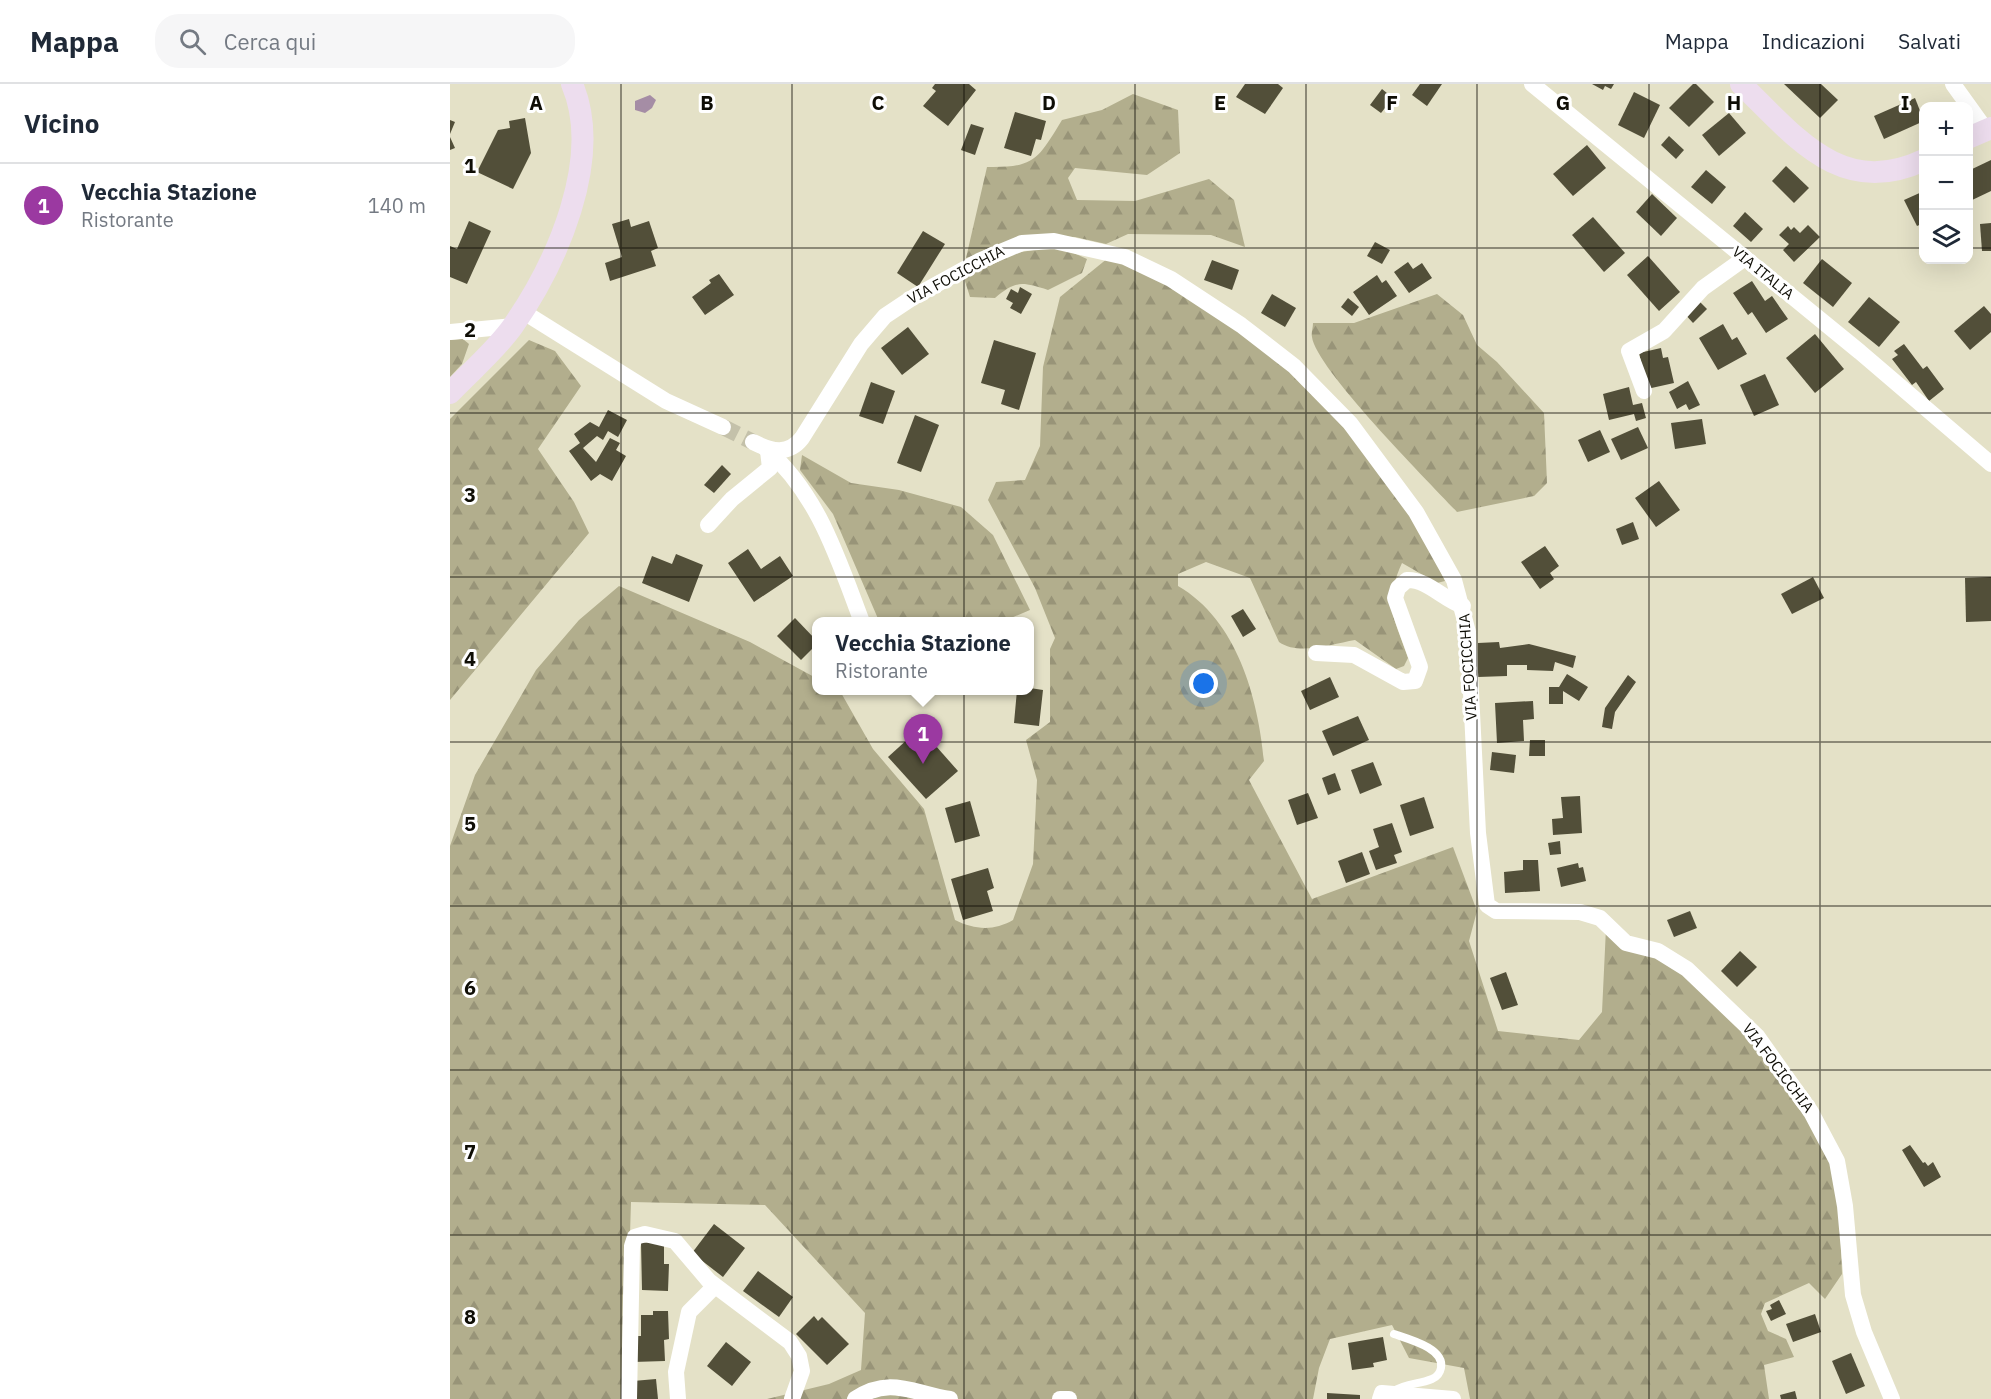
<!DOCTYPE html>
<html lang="it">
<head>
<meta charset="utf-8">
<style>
	:root { --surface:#fff; --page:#f6f6f7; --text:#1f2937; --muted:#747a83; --line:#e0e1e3; --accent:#9b39a1 }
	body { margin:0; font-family:"IBM Plex Sans",sans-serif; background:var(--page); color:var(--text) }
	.controls { position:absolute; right:18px; top:18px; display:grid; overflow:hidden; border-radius:12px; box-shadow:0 6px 24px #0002 }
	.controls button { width:54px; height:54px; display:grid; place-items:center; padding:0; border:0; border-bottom:2px solid var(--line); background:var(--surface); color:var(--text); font:30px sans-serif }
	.you { position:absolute; left:754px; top:600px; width:21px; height:21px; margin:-15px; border:4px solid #fff; border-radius:50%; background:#1a73e8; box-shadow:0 0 0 9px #1a73e833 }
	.badge { display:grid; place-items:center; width:39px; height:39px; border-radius:50%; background:var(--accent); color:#fff; font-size:20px; font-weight:700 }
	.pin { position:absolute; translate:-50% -50px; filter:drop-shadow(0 2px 3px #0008) }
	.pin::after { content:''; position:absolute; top:32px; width:21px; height:18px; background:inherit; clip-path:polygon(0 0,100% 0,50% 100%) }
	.popup { position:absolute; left:362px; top:533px; width:222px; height:78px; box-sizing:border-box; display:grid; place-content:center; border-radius:12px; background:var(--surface); filter:drop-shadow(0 2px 4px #0005); font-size:20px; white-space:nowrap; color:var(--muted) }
	.popup b { font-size:22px; color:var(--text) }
	.popup::after { content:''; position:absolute; left:50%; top:100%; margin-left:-12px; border:12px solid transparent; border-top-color:var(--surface) }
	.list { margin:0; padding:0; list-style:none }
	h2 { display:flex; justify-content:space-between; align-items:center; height:78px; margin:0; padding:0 24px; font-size:26px }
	h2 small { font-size:20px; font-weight:400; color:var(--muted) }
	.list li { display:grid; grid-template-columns:39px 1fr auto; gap:18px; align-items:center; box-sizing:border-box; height:84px; padding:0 24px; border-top:2px solid var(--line) }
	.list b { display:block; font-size:22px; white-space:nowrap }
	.list p { margin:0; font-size:20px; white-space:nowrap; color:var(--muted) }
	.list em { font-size:20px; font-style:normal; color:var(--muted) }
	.icon { flex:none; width:33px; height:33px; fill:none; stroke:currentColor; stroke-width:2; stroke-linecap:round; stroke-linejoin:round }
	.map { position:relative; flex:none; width:1541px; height:1315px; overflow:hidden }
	header { display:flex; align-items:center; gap:36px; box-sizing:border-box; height:84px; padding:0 30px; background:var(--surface); border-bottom:2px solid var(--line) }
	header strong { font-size:28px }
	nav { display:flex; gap:33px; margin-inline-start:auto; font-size:21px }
	.search { width:420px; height:54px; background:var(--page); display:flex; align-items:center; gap:15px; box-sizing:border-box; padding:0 21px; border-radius:24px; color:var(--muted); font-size:22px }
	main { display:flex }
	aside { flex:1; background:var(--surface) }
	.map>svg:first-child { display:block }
	.forest { fill:url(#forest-firs) }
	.water { fill:#a58da5 }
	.building { fill:#524f39 }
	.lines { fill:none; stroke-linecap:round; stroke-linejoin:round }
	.minor-tunnel { stroke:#c4c1aa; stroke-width:16; stroke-dasharray:16 8; stroke-linecap:butt }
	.service { stroke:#fff; stroke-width:8 }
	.minor { stroke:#fff; stroke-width:16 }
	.secondary { stroke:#edddee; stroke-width:22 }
	.grid { fill:none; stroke:#0e0d05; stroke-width:1.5; stroke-opacity:0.55 }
	.labels { text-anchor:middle; stroke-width:6; stroke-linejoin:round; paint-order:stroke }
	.street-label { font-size:15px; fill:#0e0d05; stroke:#fff }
	.grid-label { font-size:20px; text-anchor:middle; font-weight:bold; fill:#0e0d05; stroke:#fff; stroke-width:6; stroke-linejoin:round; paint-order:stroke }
</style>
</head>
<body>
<header>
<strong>Mappa</strong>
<div class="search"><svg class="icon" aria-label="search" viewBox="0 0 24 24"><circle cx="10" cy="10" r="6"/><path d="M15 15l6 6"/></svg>Cerca qui</div>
<nav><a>Mappa</a><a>Indicazioni</a><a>Salvati</a></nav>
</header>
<main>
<aside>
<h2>Vicino<small></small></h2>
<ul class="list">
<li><span class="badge">1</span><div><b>Vecchia Stazione</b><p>Ristorante</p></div><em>140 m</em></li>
</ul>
</aside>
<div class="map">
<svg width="1541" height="1315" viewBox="0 0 1541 1315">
	<defs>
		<pattern id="forest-firs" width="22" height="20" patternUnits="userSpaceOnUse" patternTransform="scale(1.5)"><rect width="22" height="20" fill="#b2ae8d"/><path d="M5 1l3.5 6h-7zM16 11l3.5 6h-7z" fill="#989478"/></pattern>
	</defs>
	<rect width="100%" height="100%" fill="#e4e1c7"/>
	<g class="forest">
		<path d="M683,10L728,26L730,69L697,91L625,84L618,94L627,116L685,117L759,95L784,116L795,163L761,151L678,150L656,160L625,153L582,152L516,174L537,83C585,84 588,75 612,36L652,26Z"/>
		<path d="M589,165H615L637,175L632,189L598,206C572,198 566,196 545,214L520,213L514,194L554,171Z"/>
		<path d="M658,174L696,186L801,255L845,291L907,358L974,452L995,497L987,499L952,479C933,521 944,533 958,574L954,582L946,585L905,556C882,560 849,572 829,558L800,494L756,478L728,490V502C787,536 808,613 814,677L799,696L862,815L1003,763L1027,827L1019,857L1048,947L1129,956L1152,928L1156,844L1213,873L1306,958L1366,1042L1389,1105L1392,1190L1375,1215L1359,1199L1315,1219L1311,1230L1318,1247L1336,1255L1344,1273L1314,1281L1319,1315H1020L1014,1284L959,1274L942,1241L880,1255L869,1284L863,1315H317L379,1300L411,1286L415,1229L315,1121L181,1118L175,1315H0V762L25,691L86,586L129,536L169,502L300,558L366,594V606L390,607L423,665L474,725L505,836C525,846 544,847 563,836L583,780L587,696L576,656L600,638V565L605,554L585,504L538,416L546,398L575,396L590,362L593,283L610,213Z"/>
		<path d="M987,210L1013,231L1027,261L1047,278L1094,329L1097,399L1084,412L1007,428C980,399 866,285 862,253C861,249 863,244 863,239H904Z"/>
		<path d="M13,255L19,260L12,280L0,293V256Z"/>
		<path d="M79,256L105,267L131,302L88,365L124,418L139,449L0,616V335Z"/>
		<path d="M352,371L401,399L449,406L511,423L543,451L580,526L554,537H429L383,430L350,386Z"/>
	</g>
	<path class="water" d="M200,11L206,16L202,24L195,29L185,26V17Z"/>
	<g class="building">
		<path d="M485,0H519L526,6L498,42L473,22L486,7L482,4Z"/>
		<path d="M795,0H828L833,4L815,30L786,13Z"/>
		<path d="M970,0H992L977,22L962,11Z"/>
		<path d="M1142,0H1164L1161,5L1155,2L1153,6Z"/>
		<path d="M1243,0H1246L1264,18L1239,43L1219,24Z"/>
		<path d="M1334,0H1371L1388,16L1370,34Z"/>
		<path d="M932,5L943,14L931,29L920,21Z"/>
		<path d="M1184,8L1210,21L1194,54L1168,41Z"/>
		<path d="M1465,14L1474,37L1434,55L1424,32Z"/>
		<path d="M565,28L596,37L591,56L586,55L581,72L554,64Z"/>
		<path d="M1279,29L1296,49L1269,72L1252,51Z"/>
		<path d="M75,34L81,69L63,105L27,88L48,46L60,44L59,37Z"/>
		<path d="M0,36L5,38L0,50Z"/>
		<path d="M521,40L534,44L525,71L511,66Z"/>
		<path d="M1219,52L1234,66L1226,75L1211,61Z"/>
		<path d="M0,53L5,64L0,66Z"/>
		<path d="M1137,61L1156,84L1123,112L1103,90Z"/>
		<path d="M1541,76V107L1518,118V87Z"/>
		<path d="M1336,82L1359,104L1344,119L1322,97Z"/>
		<path d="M1256,86L1276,103L1262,120L1241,103Z"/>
		<path d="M1474,107V139L1467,142L1454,116Z"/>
		<path d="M1202,110L1227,134L1211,152L1186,128Z"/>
		<path d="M1295,128L1313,145L1301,158L1283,142Z"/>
		<path d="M1143,133L1175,169L1154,188L1122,151Z"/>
		<path d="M179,135L181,143L199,137L208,164L201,167L206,182L160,197L155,179L172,173L162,140Z"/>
		<path d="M19,137L41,147L17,200L0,193V162L7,165Z"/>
		<path d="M1541,139V167H1532L1530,140Z"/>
		<path d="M1358,141L1370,153L1344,178L1333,166L1339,160L1329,151L1338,142L1341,146L1344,143L1350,149Z"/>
		<path d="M473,147L495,160L468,203L447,189Z"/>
		<path d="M925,158L940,166L932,180L917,172Z"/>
		<path d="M1198,172L1230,208L1209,227L1177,191Z"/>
		<path d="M1372,175L1402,199L1383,223L1353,199Z"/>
		<path d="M762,176L789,186L782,206L754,196Z"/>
		<path d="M958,178L963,185L972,179L982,194L959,209L944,188Z"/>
		<path d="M269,190L284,211L255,231L242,213L261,199L259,196Z"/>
		<path d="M927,191L932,199L936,196L947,212L919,231L903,208Z"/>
		<path d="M1302,197L1315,217L1322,212L1338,235L1316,249L1302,228L1298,231L1283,209Z"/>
		<path d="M570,203L582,210L571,230L560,224L563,219L556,215L561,205L568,209Z"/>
		<path d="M822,210L846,224L835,243L811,229Z"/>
		<path d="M1419,213L1450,238L1429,263L1398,238Z"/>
		<path d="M898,214L909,223L902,232L891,223Z"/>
		<path d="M1248,216L1257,225L1243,239L1234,229Z"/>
		<path d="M1534,222L1541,230V248L1520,266L1504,247Z"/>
		<path d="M1273,240L1282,256L1287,253L1297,270L1268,286L1249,254Z"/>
		<path d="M458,243L479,270L452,291L431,264Z"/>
		<path d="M1365,250L1394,285L1365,309L1336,274Z"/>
		<path d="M544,256L586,269L569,326L551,320L555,306L531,299Z"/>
		<path d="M1454,260L1473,285L1477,282L1494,305L1479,317L1466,298L1462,301L1442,275L1448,271L1444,267Z"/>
		<path d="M1211,264L1213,274L1218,273L1224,299L1197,305L1189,269Z"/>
		<path d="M1315,290L1329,321L1304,332L1290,301Z"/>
		<path d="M1238,297L1250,321L1239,326L1236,320L1227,325L1219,308Z"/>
		<path d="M421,298L445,307L433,340L409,332Z"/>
		<path d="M1179,303L1183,321L1192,319L1196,334L1186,337L1184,330L1159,336L1153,310Z"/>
		<path d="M158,326L177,336L168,353L158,347L153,356L147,352L133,364L146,378L160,354L170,359L166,366L176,372L162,397L150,390L141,397L119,367L130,359L124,350L140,338L149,343Z"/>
		<path d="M465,331L489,341L471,388L447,379Z"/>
		<path d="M1252,335L1256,360L1225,365L1221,339Z"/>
		<path d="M1188,343L1198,364L1171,376L1161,355Z"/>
		<path d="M1150,346L1160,368L1138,378L1128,356Z"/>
		<path d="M272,381L281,390L264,409L254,401Z"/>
		<path d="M1209,397L1230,426L1206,443L1185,414Z"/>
		<path d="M1183,438L1189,455L1172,461L1166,445Z"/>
		<path d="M1095,462L1109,482L1100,489L1104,495L1090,505L1071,478Z"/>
		<path d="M298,465L311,485L330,472L343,492L304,518L278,479Z"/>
		<path d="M226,470L253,481L239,518L192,499L202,472L222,480Z"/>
		<path d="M1363,493L1374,514L1342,530L1331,510Z"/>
		<path d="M1541,493V537L1516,538L1515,494Z"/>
		<path d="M793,525L806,545L793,553L781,532Z"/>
		<path d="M345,534L366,556V561L351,576L327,552Z"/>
		<path d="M1049,558L1050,564L1079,560L1126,572L1123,584L1105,578L1103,587L1077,586V581H1057V592L1028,593V559Z"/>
		<path d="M1117,590L1138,603L1129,617L1113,607V620H1099V603H1109Z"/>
		<path d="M1178,591L1186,598L1165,628L1162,645L1152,643L1155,624Z"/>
		<path d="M880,593L889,613L860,626L851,607Z"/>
		<path d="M580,604L593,606L589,642L564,639L567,606H580Z"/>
		<path d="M1083,617L1084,635L1073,636L1074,657L1047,659L1045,619Z"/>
		<path d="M908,632L919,656L883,672L872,647Z"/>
		<path d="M470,644L508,687L476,715L438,673Z"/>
		<path d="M1080,656H1095V672H1079Z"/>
		<path d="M1042,668L1066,671L1064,689L1040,686Z"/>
		<path d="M923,678L932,701L910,710L901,686Z"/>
		<path d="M885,689L891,706L878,711L872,694Z"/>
		<path d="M858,709L868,734L847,741L838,716Z"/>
		<path d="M1130,712L1132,749L1103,751L1102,735L1113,734L1111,713Z"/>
		<path d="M974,713L984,744L960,752L950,721Z"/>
		<path d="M520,717L530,752L505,759L495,724Z"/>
		<path d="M942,739L952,768L944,771L947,779L926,786L919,767L929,763L923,745Z"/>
		<path d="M1110,757L1111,770L1100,771L1098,759Z"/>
		<path d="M912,768L920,790L896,799L888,777Z"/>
		<path d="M1073,776H1088L1090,807L1055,809L1054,788L1073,786Z"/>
		<path d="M1128,779L1129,784L1133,783L1136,797L1111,803L1107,784Z"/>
		<path d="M538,784L544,804L537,807L543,827L513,836L501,795Z"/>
		<path d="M1240,827L1247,844L1224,853L1217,836Z"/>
		<path d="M1290,867L1307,883L1287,903L1271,887Z"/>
		<path d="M1056,888L1068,921L1052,926L1040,894Z"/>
		<path d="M1460,1061L1473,1079L1475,1078L1478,1082L1483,1078L1491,1093L1474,1103L1452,1066Z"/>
		<path d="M264,1140L295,1164L273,1193L242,1169Z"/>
		<path d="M214,1157V1180H219L218,1207L192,1206L191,1159Z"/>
		<path d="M308,1187L343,1213L329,1233L293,1207Z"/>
		<path d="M1329,1216L1336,1230L1321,1237L1316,1227L1322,1225L1320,1221Z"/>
		<path d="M203,1227H218L219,1255L214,1256L215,1277L183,1278L184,1252H191V1231H203Z"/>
		<path d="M1365,1230L1371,1248L1343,1258L1336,1240Z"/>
		<path d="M364,1232L368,1237L372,1233L399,1260L377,1281L346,1250Z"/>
		<path d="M933,1253L937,1276L923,1279L924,1283L902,1286L898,1259Z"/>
		<path d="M276,1258L301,1278L282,1302L257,1282Z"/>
		<path d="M1401,1269L1415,1302L1396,1310L1382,1277Z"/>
		<path d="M206,1295L208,1315H185L183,1297Z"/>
		<path d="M1345,1307L1347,1315H1331L1330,1311Z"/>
		<path d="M877,1309L910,1311V1315H877Z"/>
	</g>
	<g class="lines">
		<path class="minor-tunnel" d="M273,343L303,358"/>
		<path class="service" d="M942,1308C957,1298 968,1301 982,1295C987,1293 990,1289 991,1284C995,1264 958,1255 944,1250"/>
		<g class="minor">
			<path d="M1082,0L1410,268L1541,380"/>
			<path d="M1503,0L1536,46"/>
			<path d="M72,227L216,317L273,343"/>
			<path d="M0,248L63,242"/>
			<path d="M1194,307L1179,267L1214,247L1253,204L1295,174"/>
			<path d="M303,358C321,367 338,372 352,354L411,260L435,232L462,214L529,177L572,159L604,157L675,173L721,195L791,241L844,282L900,339L966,428L1004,496L1018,548L1028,749L1037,821L1046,827L1130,828L1150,834L1176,859L1208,867L1237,885L1307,952L1361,1028L1387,1077L1395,1122L1403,1211L1414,1248L1442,1315"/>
			<path d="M315,364C368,409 388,475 412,538"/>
			<path d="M258,441L282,415L320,384L318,367"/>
			<path d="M866,569L904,571L953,598L965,597L970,583L945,514L948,504L957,496C977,495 994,516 1013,522"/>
			<path d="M179,1315L182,1162L185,1153L195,1150L225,1157L259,1197L340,1258L349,1272L352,1287L342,1315"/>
			<path d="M228,1315L226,1288L239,1228L265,1202"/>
			<path d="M405,1315C440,1292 462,1309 500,1315"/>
			<path d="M610,1315H619"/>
			<path d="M930,1315L932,1309L1003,1315"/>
		</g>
		<g class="secondary">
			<path d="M1291,0C1345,52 1391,115 1474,76"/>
			<path d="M1518,54L1541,44"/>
			<path d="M0,309C21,287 46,266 63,242C106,180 154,75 122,0"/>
		</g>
	</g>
	<path class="grid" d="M171,0V1315M342,0V1315M514,0V1315M685,0V1315M856,0V1315M1027,0V1315M1199,0V1315M1370,0V1315M0,164H1474M1518,164H1541M0,329H1541M0,493H1541M0,658H1541M0,822H1541M0,986H1541M0,1151H1541"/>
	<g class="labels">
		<g class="street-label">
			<text transform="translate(1313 189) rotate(39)" y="5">VIA ITALIA</text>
			<text transform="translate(506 191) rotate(-28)" y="5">VIA FOCICCHIA</text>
			<text transform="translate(1018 583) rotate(-94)" y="5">VIA FOCICCHIA</text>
			<text transform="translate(1328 984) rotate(53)" y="5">VIA FOCICCHIA</text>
		</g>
	</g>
	<g class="grid-label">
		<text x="86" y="26">A</text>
		<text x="257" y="26">B</text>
		<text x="428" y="26">C</text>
		<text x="599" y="26">D</text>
		<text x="770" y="26">E</text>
		<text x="942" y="26">F</text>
		<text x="1113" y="26">G</text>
		<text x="1284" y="26">H</text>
		<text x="1455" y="26">I</text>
		<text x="20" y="89">1</text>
		<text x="20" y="253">2</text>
		<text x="20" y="418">3</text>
		<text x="20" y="582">4</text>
		<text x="20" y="747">5</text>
		<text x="20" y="911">6</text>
		<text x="20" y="1075">7</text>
		<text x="20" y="1240">8</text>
	</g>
</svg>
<div class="controls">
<button>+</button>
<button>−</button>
<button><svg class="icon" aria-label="layers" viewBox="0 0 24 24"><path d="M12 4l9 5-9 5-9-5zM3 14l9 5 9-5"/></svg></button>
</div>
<div class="you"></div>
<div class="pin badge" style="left:473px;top:680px">1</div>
<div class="popup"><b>Vecchia Stazione</b>Ristorante</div>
</div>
</main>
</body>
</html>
